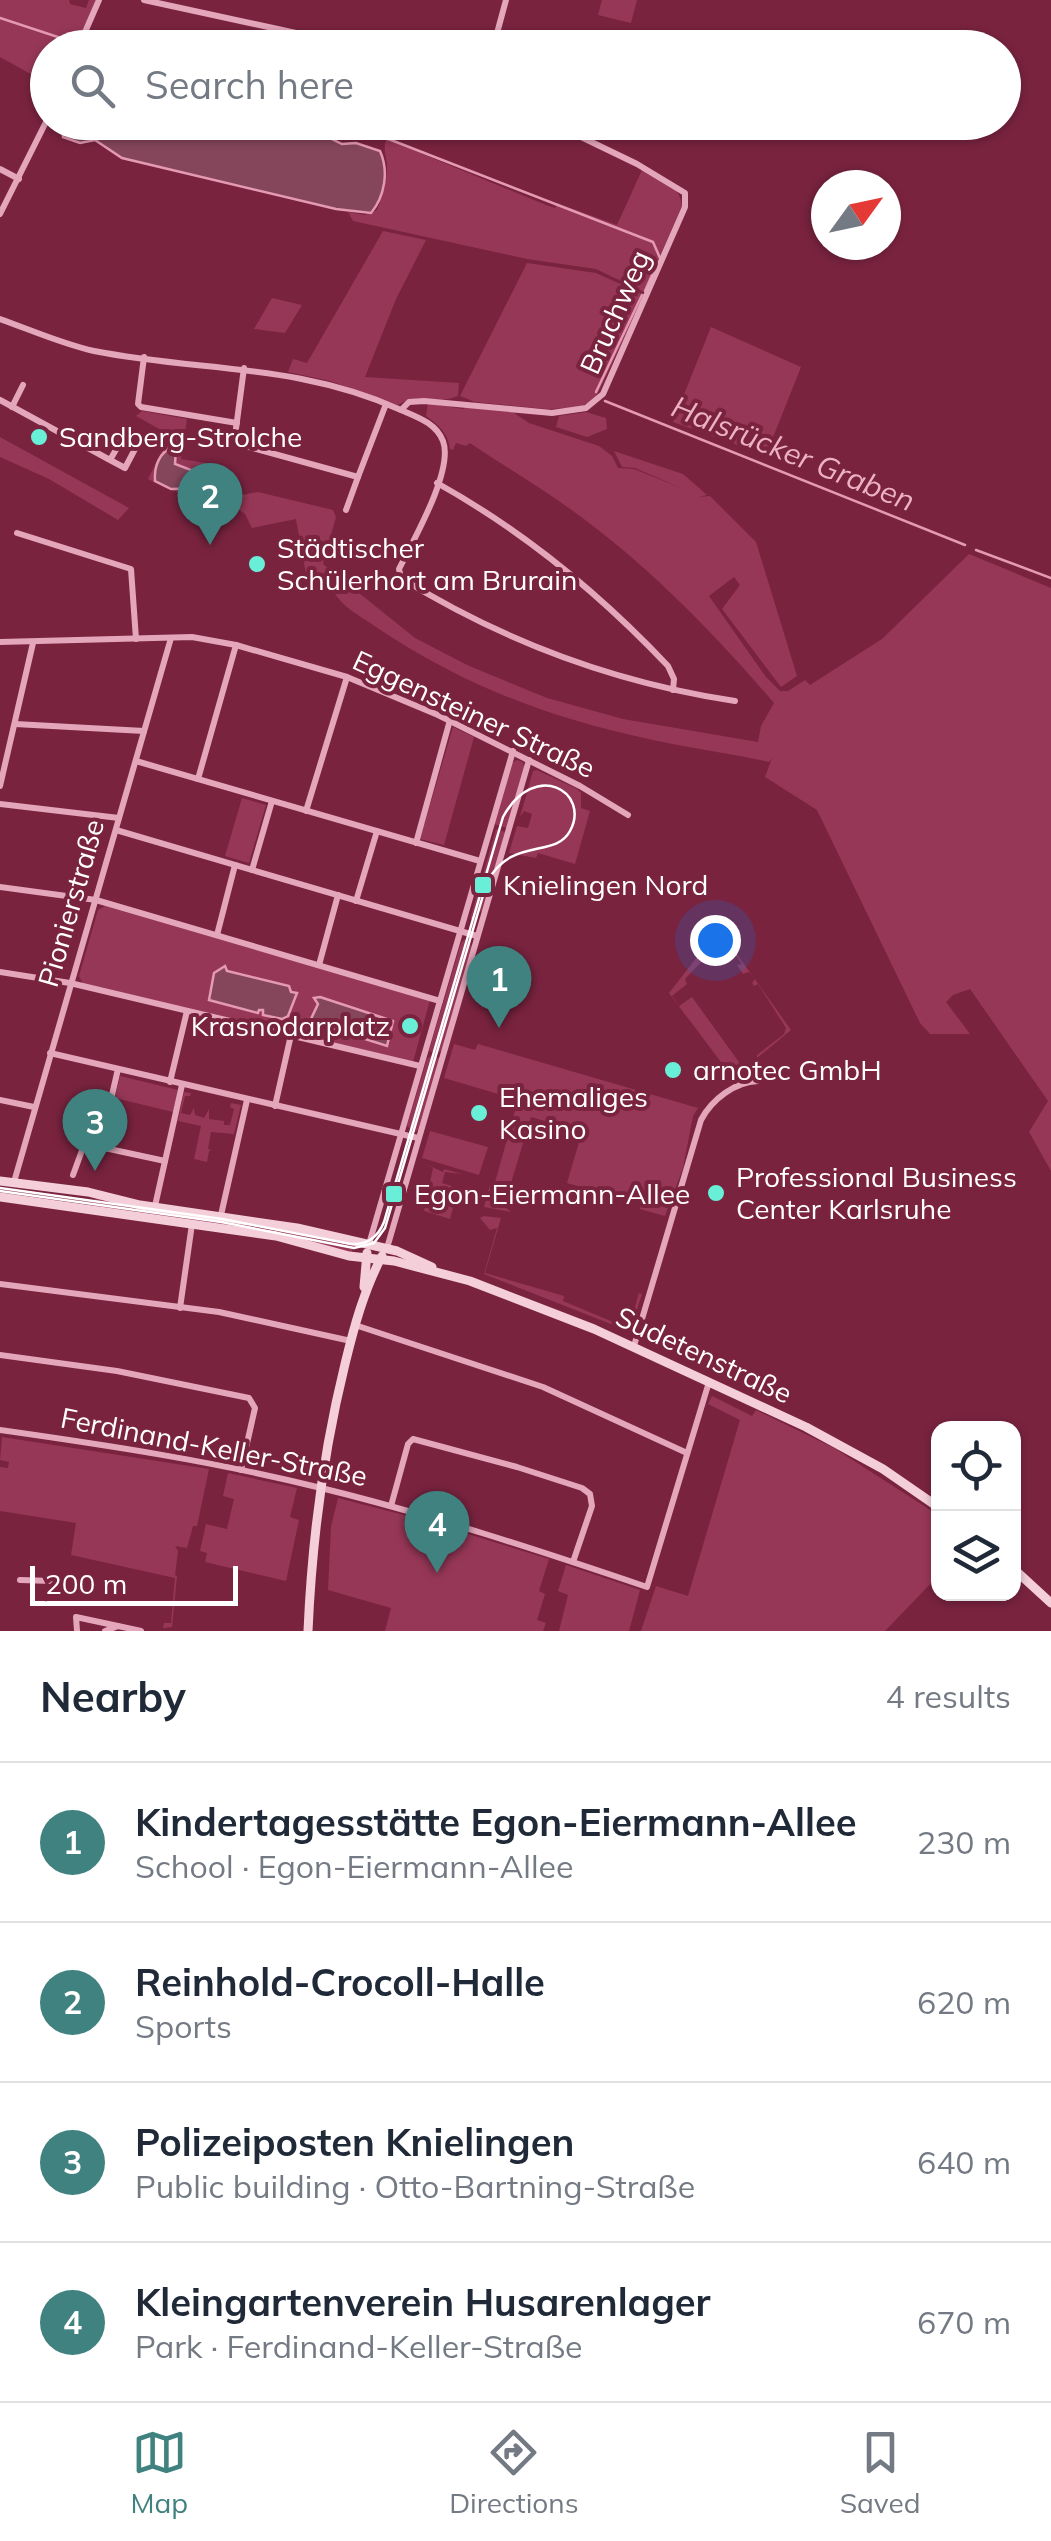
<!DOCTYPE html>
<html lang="en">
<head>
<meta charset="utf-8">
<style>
	:root { --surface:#fff; --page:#f6f6f7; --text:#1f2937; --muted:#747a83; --line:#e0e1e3; --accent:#40827f }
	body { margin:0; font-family:Mulish,sans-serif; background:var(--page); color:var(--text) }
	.controls { position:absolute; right:30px; bottom:30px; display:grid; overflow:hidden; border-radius:20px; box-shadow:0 2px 8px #0004 }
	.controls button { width:90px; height:90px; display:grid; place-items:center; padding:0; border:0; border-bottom:2px solid var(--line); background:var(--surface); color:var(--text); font:50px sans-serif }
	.compass { position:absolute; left:811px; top:170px; width:90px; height:90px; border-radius:50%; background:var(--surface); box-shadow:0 2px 8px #0004; rotate:57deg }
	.scale { position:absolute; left:30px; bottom:25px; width:208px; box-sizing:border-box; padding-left:10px; border:5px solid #fff; border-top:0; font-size:28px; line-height:35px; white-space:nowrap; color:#fff; -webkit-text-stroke:8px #79233f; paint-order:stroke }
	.you { position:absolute; left:715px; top:940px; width:35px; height:35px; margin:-25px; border:8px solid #fff; border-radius:50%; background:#1a73e8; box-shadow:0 0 0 15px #1a73e833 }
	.badge { display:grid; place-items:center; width:65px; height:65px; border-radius:50%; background:var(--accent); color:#fff; font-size:32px; font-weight:700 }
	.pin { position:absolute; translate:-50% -82px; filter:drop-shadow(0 2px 5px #0008) }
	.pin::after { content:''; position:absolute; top:52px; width:35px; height:30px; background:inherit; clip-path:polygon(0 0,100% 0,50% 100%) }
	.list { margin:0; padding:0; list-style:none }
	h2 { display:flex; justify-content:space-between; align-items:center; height:130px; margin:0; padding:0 40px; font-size:42px }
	h2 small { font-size:32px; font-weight:400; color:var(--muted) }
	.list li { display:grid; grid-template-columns:65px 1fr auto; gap:30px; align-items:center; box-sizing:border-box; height:160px; padding:0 40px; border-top:2px solid var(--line) }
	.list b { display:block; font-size:38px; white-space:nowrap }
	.list p { margin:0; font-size:32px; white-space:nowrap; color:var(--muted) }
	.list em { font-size:32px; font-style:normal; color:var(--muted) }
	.icon { flex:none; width:55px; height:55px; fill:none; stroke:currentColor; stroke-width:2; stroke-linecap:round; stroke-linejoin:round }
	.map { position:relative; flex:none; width:1051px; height:1631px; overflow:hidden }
	.search { position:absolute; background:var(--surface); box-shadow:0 2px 8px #0004; left:30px; right:30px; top:30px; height:110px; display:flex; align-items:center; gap:25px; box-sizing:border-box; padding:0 35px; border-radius:55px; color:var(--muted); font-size:38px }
	.sheet { height:770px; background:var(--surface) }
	nav { display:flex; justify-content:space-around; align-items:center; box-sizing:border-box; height:140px; border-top:2px solid var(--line); background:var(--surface); font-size:28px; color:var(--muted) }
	nav a { display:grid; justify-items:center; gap:5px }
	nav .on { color:var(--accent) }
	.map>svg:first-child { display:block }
	.green { fill:#973757 }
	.water { fill:#85465b; stroke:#e59ab4; stroke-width:2.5 }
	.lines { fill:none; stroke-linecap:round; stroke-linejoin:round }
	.stream { stroke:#e59ab4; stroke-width:2.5 }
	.street { stroke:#e4a6bb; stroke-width:6 }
	.secondary { stroke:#f4cfda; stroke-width:9 }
	.tram { stroke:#fff; stroke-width:2.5 }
	.poi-dot { fill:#69efd8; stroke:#79233f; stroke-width:4 }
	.labels { text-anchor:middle; stroke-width:8; stroke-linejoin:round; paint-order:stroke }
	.street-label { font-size:28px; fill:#fff; stroke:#79233f }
	.poi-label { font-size:28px; fill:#fff; stroke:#79233f; text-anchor:start }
	.water-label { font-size:30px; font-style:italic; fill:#ecb1c5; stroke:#79233f }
</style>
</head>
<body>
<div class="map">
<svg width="1051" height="1631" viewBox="0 0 1051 1631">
	<rect width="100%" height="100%" fill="#79233f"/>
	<g class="green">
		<path d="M0,0H69L70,4L86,8L89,0H96L75,47L48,48L47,83L0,57Z"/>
		<path d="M602,0H637L631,23L598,15Z"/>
		<path d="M386,139L546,205L555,208L557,203L617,225L642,170C660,179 680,184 682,206L644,292L596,269L527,259L353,221L348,212L365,215L377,210C382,196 388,180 387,165C386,154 383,150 386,139Z"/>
		<path d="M383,231L426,240L396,299L365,377L459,383L458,396C438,405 417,393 398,405L330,381L288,372L293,359L307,363Z"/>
		<path d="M527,263L596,273L645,295L595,399L578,408L546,409L475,402L460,396Z"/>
		<path d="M272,298L302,305L285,333L254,329Z"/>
		<path d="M711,327L801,367L766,455L673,422Z"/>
		<path d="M428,403L463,409L467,406L496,408L514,413L529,423L599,446L612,456L618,468L634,469L686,490L635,468L622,467L614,451L683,474L707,495L699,497L710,496L756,542L797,676L781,687L722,609L740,585L734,577L709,596L766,677L780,691H788L805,680L810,685L882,639L969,554L1051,588V1171L1029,1132L1048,1101L970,989L953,995L946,1002L970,1034H930L920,1023L817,810L765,777L772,758L769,762C739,755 709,751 678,745C567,724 474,692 379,629C360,615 338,607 330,583L306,574L296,519L252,528L245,514L236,508L191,516L188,505L258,492L333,510L336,517L323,564L415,638L467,665L547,698L623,719L758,742L761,726L774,703C715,634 648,565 573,511C540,487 504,466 470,443L466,446L456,443L453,450L450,449C448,433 439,425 426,416Z"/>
		<path d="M142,411L187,419L181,459L225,466L221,488C196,502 172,492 148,479L170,435L136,416Z"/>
		<path d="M586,412L606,418L607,429L587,437L556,427L559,416Z"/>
		<path d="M0,437L129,508L118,520L49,479L0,457Z"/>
		<path d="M453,727L474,737L444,845L420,839Z"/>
		<path d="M517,760L523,762L524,768L507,828L494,824L512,763Z"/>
		<path d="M537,770L577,789L581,793V808L590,811L575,864L538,853L536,858L509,853L517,826L528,828L532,814L524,811L520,817L533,771Z"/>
		<path d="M242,798L266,805L249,863L225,856Z"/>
		<path d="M496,829L505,832L483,912L479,911L477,921L470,919Z"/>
		<path d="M105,906L430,1000L413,1062L83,984L79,976L98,910Z"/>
		<path d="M719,929L791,1030L757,1058V1055L784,1034L786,1028L758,984L754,986L752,983L755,979L749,972L743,974L737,965L742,964L734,953L727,952L731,949L723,946L727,943L721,936L705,952L707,956L685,979L687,984L672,996L679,1006L692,997L744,1069L733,1078L669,993Z"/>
		<path d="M465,939L472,946L442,1050L438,1053L429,1051L461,943Z"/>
		<path d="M454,1044L475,1050L478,1044L698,1108L693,1116L683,1168L665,1216L640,1209L641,1204L567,1183L582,1132L531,1117L504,1206L511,1212L484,1207L490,1185L494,1186L518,1100L444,1078Z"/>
		<path d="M431,1056L440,1058L418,1130L415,1132L407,1126L427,1059Z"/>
		<path d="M120,1076L178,1090L173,1112L115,1098Z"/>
		<path d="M184,1092L191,1093L190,1096H185L181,1113L190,1115L194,1108L195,1115L204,1118L209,1109V1119L224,1121V1125H230L234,1109L230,1107L231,1103L241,1105L234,1134L211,1132L208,1149L212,1150L209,1151L207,1162L194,1159L201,1126L178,1121Z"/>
		<path d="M430,1131L488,1147L479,1175L422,1158Z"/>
		<path d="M421,1162L443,1172L444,1169L462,1174L445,1172L442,1183L458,1188L450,1219L424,1211L433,1168Z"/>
		<path d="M96,1198L242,1220L354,1244L352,1252L96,1207L91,1204Z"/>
		<path d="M484,1216L501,1218L485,1273L564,1296L563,1301L625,1327L630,1324L639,1293L642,1294L631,1328L626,1330L484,1274L497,1228L490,1230L480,1218Z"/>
		<path d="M712,1396L752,1416L756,1410L834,1448L938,1515V1576L885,1631H641L656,1586L688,1596L740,1420L708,1404Z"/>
		<path d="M2,1437L209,1469L197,1526H193L187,1548L175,1546L178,1551L175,1575L177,1576L172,1627L163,1628L164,1623H171L175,1578L71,1555L76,1523L0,1511V1467L8,1468L9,1462L0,1460Z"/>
		<path d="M228,1473L297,1488L290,1517L299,1520L286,1581L205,1562L207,1553L200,1551L206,1524L227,1529L234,1499L223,1496Z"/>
		<path d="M338,1498L419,1519L549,1559L539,1591L545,1594L537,1620L546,1623L543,1631H385L391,1608L328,1590L331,1527Z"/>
		<path d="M566,1565L640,1590L629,1631H559L568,1595L558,1591Z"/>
	</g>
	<g class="water">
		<path d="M62,122L299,123L342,144L356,143L380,151C389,171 385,196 371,213L336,209L122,158L95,140L80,143L63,137Z"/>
		<path d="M173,447L176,448L175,464L199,473L211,483L208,488L171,489L155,481C154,467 159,452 173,447Z"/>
		<path d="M225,966L227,971L289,986L291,992L297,993L288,1016L282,1019L263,1015V1010H259L258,1013L209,1000L214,973Z"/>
		<path d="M320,997L393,1021L387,1046L362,1038V1034L357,1033L356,1037L310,1021L318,1004L314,998Z"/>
	</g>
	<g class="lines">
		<g class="stream">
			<path d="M0,18L76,43"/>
			<path d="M335,122L391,140L653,242L660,258"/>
			<path d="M645,291L652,275"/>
			<path d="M596,392L642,295"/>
			<path d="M605,401L965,545"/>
			<path d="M976,550L1051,578"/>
		</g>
		<g class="street">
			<path d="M144,0L365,48"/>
			<path d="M78,48L99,0"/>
			<path d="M493,48L506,0"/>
			<path d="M0,169L19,179"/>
			<path d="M0,214L48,118"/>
			<path d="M0,319C31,330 62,344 94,351C201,372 297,363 401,410C417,417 436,423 443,441C454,470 413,541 399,569L401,578C503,641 616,683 735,701"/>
			<path d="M144,357L138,404L141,407L237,423"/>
			<path d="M244,368L235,436L238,444L358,477L386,404"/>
			<path d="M0,400L110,460L125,468L135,449L121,441L110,460"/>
			<path d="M12,407L23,385"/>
			<path d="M401,410L409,402L424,401L552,413L586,408L603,394L685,207V193L637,164L550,122"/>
			<path d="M437,483C525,532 599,593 668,666L674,679L673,690"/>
			<path d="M346,510L358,477"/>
			<path d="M17,533L131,569L136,639"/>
			<path d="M0,642L192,637L236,645L347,677L438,715L580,786L628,815"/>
			<path d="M15,724L144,731"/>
			<path d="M136,761L480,861"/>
			<path d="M198,779L236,645"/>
			<path d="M0,786L33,643"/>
			<path d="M0,804L119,818"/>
			<path d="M306,811L347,677"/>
			<path d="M116,830L477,936"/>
			<path d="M416,843L450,720"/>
			<path d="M252,870L272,801"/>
			<path d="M0,887L96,900L440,1001"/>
			<path d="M356,901L377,831"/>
			<path d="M217,935L235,865"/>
			<path d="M319,965L338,895"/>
			<path d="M0,972L70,983L420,1066"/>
			<path d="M50,1053L418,1138"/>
			<path d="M118,1069L100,1147L165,1161"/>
			<path d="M170,1082L187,1011"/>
			<path d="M0,1100L34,1107"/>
			<path d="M275,1106L291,1035"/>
			<path d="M73,1175L84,1145L100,1147"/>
			<path d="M14,1182L171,638"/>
			<path d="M155,1206L182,1085"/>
			<path d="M221,1215L247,1100"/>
			<path d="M369,1244L513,751"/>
			<path d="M387,1248L529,760"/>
			<path d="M0,1284L219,1312L351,1341"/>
			<path d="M180,1308L192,1224"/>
			<path d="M355,1325L543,1387L687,1453"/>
			<path d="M634,1346L701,1120C712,1099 735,1082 758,1081"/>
			<path d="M0,1355L117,1371L249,1398L255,1408L241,1470"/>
			<path d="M0,1430C106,1445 212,1461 317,1487C428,1514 538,1550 647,1587L709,1382"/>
			<path d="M391,1506L408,1444L413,1439L517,1467L582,1488L590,1494L592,1506L573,1562"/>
			<path d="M20,1580L53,1581L58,1594"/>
			<path d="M118,1626L141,1631"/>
			<path d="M77,1631L76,1617L118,1626L105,1631"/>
		</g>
		<g class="secondary">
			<path d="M0,1181L88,1192L140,1205L297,1228L397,1251L432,1267"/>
			<path d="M0,1197L276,1236L349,1256L394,1261L470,1281L594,1329L806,1427L883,1469L938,1507"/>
			<path d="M364,1287L367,1253"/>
			<path d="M1014,1569L1051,1603"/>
			<path d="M308,1631C312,1540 323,1453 345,1364C354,1327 364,1290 382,1256"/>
		</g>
		<path class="tram" d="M0,1188L222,1219L351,1244C367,1245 378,1237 384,1222L503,817C535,759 591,792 570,831C555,859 512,836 487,882L385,1228L374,1243L354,1248L221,1222L0,1191"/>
	</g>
	<g class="poi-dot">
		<circle cx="39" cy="437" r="10"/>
		<circle cx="257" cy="564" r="10"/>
		<rect x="473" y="875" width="20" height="20" rx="5"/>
		<circle cx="410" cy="1026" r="10"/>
		<circle cx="673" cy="1070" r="10"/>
		<circle cx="479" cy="1113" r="10"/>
		<circle cx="716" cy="1193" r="10"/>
		<rect x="384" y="1184" width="20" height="20" rx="5"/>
	</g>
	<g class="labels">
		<g class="street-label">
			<text transform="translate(615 312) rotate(-66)" y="10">Bruchweg</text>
			<text transform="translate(474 714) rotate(25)" y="10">Eggensteiner Straße</text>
			<text transform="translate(71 903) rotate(-74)" y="10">Pionierstraße</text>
			<text transform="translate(704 1355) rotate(25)" y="10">Sudetenstraße</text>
			<text transform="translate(214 1447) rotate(11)" y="10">Ferdinand-Keller-Straße</text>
		</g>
		<g class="poi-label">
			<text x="59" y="447">Sandberg-Strolche</text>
			<text x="277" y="558">Städtischer<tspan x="277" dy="32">Schülerhort am Brurain</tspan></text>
			<text x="503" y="895">Knielingen Nord</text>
			<text x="390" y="1036" text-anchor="end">Krasnodarplatz</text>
			<text x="693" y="1080">arnotec GmbH</text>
			<text x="499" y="1107">Ehemaliges<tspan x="499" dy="32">Kasino</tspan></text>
			<text x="736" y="1187">Professional Business<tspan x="736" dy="32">Center Karlsruhe</tspan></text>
			<text x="414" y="1204">Egon-Eiermann-Allee</text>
		</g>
		<g class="water-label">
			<text transform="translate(793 454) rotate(22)" y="10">Halsrücker Graben</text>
		</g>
	</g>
</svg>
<div class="controls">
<button><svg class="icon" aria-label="locate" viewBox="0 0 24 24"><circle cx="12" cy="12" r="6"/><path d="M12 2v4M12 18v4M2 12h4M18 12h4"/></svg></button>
<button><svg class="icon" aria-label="layers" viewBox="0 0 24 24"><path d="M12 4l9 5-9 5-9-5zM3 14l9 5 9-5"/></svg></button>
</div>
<svg class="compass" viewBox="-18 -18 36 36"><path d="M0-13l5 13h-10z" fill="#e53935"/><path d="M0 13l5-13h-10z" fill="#747a83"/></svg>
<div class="scale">200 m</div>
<div class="you"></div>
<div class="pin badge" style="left:499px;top:1028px">1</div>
<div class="pin badge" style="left:210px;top:545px">2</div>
<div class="pin badge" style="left:95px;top:1171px">3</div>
<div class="pin badge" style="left:437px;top:1573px">4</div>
<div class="search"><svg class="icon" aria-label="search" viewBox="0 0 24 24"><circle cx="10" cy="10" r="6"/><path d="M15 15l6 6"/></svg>Search here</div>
</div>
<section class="sheet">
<h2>Nearby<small>4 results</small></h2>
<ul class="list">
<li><span class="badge">1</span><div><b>Kindertagesstätte Egon-Eiermann-Allee</b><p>School · Egon-Eiermann-Allee</p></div><em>230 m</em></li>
<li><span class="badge">2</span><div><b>Reinhold-Crocoll-Halle</b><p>Sports</p></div><em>620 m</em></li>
<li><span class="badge">3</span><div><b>Polizeiposten Knielingen</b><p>Public building · Otto-Bartning-Straße</p></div><em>640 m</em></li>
<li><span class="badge">4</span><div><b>Kleingartenverein Husarenlager</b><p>Park · Ferdinand-Keller-Straße</p></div><em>670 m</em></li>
</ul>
</section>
<nav>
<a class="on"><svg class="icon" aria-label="map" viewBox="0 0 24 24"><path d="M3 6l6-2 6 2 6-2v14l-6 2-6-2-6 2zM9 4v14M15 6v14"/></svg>Map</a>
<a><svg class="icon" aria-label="directions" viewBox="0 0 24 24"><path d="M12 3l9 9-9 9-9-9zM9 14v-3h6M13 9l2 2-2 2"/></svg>Directions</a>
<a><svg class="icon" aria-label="saved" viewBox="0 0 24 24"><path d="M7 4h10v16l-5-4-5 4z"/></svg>Saved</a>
</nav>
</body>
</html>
